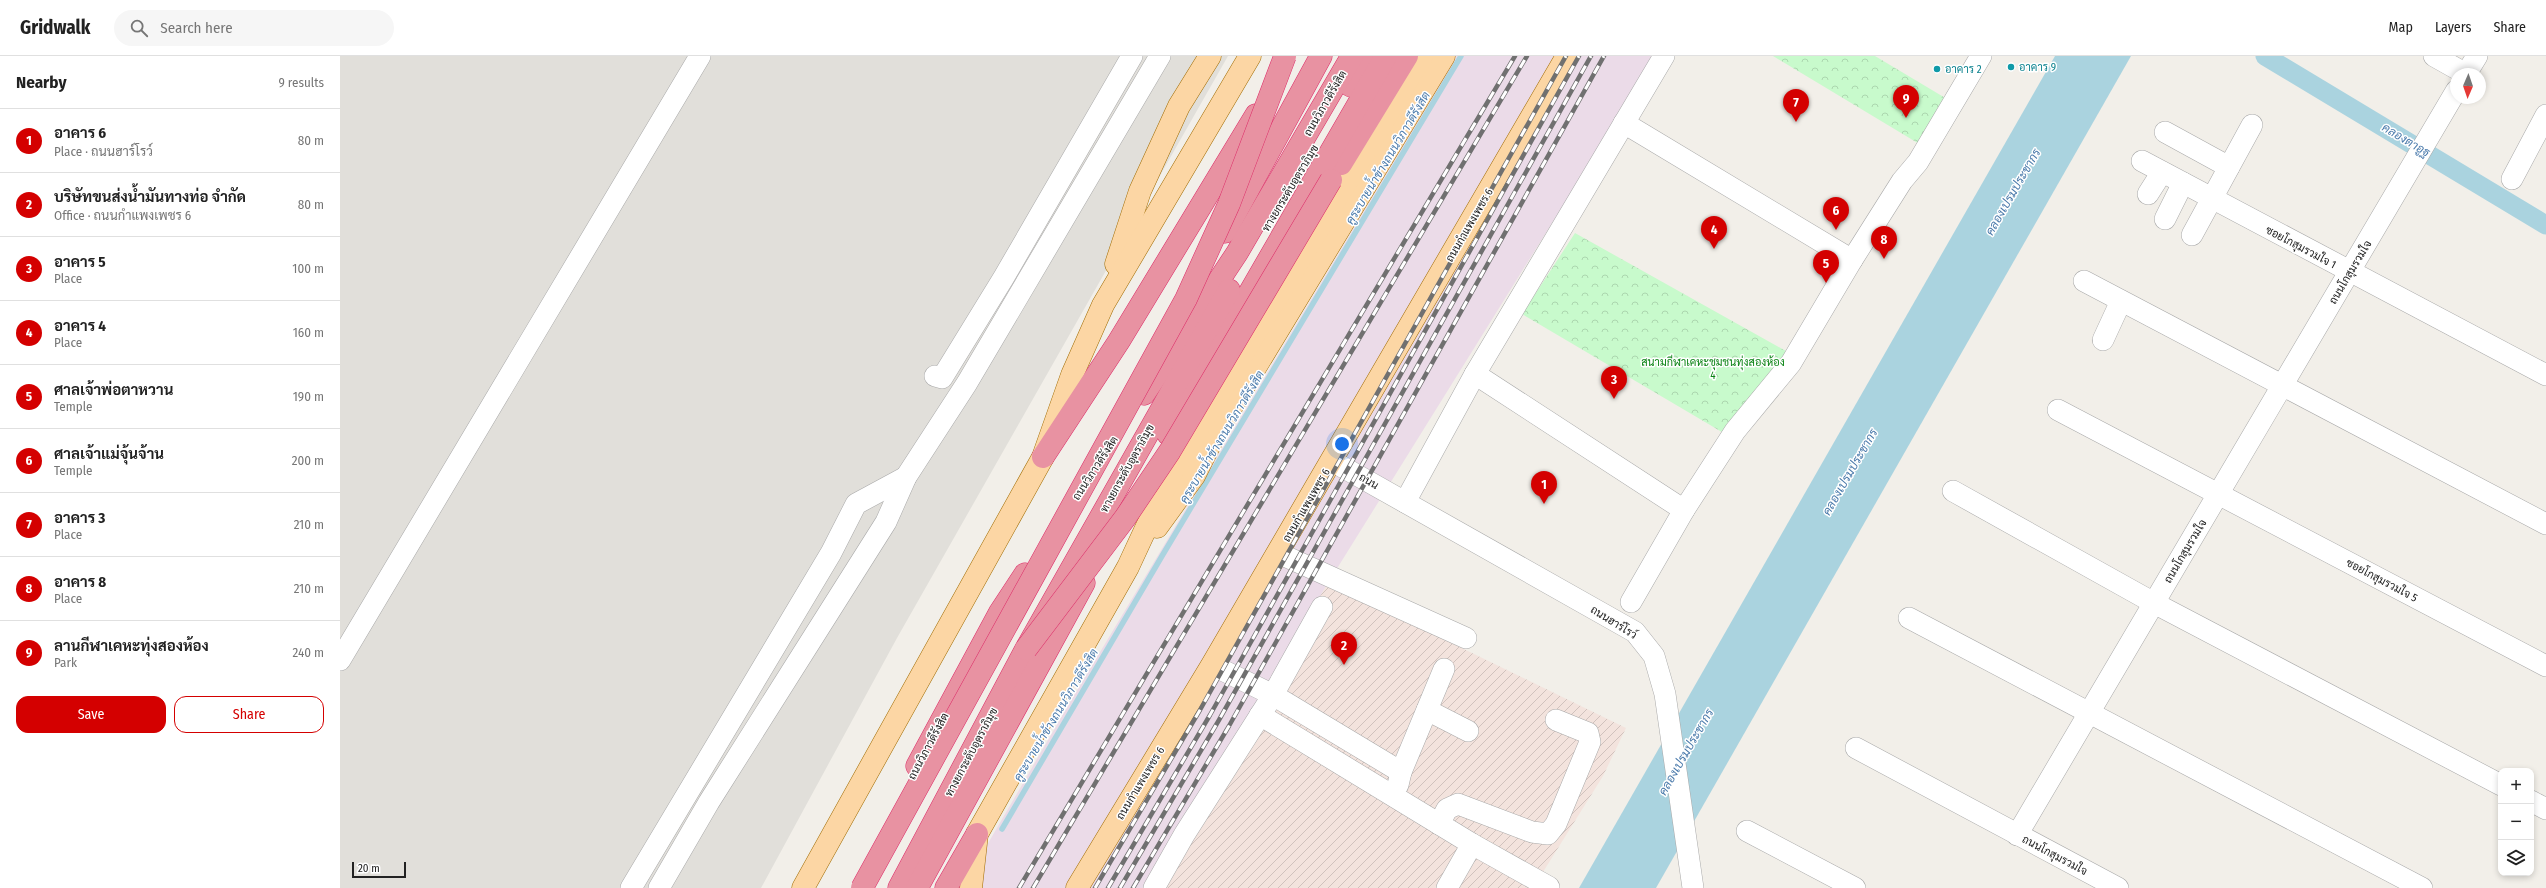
<!DOCTYPE html>
<html lang="en">
<head>
<meta charset="utf-8">
<style>
	:root { --surface:#fff; --page:#f6f6f6; --text:#222; --muted:#767676; --line:#e0e0e0; --accent:#d40000 }
	body { margin:0; font-family:"Fira Sans Condensed",Sarabun,sans-serif; background:var(--page); color:var(--text) }
	.controls { position:absolute; right:12px; bottom:12px; display:grid; overflow:hidden; border-radius:8px; box-shadow:0 2px 6px #0003 }
	.controls button { width:36px; height:36px; display:grid; place-items:center; padding:0; border:0; border-bottom:1px solid var(--line); background:var(--surface); color:var(--text); font:20px sans-serif }
	.compass { position:absolute; left:2110px; top:12px; width:36px; height:36px; border-radius:50%; background:var(--surface); box-shadow:0 2px 6px #0003; rotate:182deg }
	.scale { position:absolute; left:12px; bottom:10px; width:54px; box-sizing:border-box; padding-left:4px; border:2px solid #222; border-top:0; font-size:11px; line-height:14px; white-space:nowrap; color:#222; -webkit-text-stroke:3px #fff; paint-order:stroke }
	.you { position:absolute; left:1002px; top:388px; width:14px; height:14px; margin:-10px; border:3px solid #fff; border-radius:50%; background:#1a73e8; box-shadow:0 0 0 6px #1a73e833 }
	.badge { display:grid; place-items:center; width:26px; height:26px; border-radius:50%; background:var(--accent); color:#fff; font-size:13px; font-weight:700 }
	.pin { position:absolute; translate:-50% -33px; filter:drop-shadow(0 1px 2px #0008) }
	.pin::after { content:''; position:absolute; top:21px; width:14px; height:12px; background:inherit; clip-path:polygon(0 0,100% 0,50% 100%) }
	.list { margin:0; padding:0; list-style:none }
	h2 { display:flex; justify-content:space-between; align-items:center; height:52px; margin:0; padding:0 16px; font-size:17px }
	h2 small { font-size:13px; font-weight:400; color:var(--muted) }
	.list li { display:grid; grid-template-columns:26px 1fr auto; gap:12px; align-items:center; box-sizing:border-box; height:64px; padding:0 16px; border-top:1px solid var(--line) }
	.list b { display:block; font-size:15px; white-space:nowrap }
	.list p { margin:0; font-size:13px; white-space:nowrap; color:var(--muted) }
	.list em { font-size:13px; font-style:normal; color:var(--muted) }
	.actions { display:flex; gap:8px; padding:12px 16px }
	.actions a { flex:1; padding:9px 0; border:1px solid var(--accent); border-radius:12px; text-align:center; font-size:14px; color:var(--accent) }
	.actions .main { background:var(--accent); color:#fff }
	.icon { flex:none; width:22px; height:22px; fill:none; stroke:currentColor; stroke-width:2; stroke-linecap:round; stroke-linejoin:round }
	.map { position:relative; flex:none; width:2206px; height:832px; overflow:hidden }
	header { display:flex; align-items:center; gap:24px; box-sizing:border-box; height:56px; padding:0 20px; background:var(--surface); border-bottom:1px solid var(--line) }
	header strong { font-size:19px }
	nav { display:flex; gap:22px; margin-inline-start:auto; font-size:14px }
	.search { width:280px; height:36px; background:var(--page); display:flex; align-items:center; gap:10px; box-sizing:border-box; padding:0 14px; border-radius:22px; color:var(--muted); font-size:15px }
	main { display:flex }
	aside { flex:1; background:var(--surface) }
	.map>svg:first-child { display:block }
	.industrial { fill:#ebdbe8 }
	.military { fill:url(#military-furrows) }
	.airport { fill:#e1dfda }
	.park { fill:url(#park-crowns) }
	.water { fill:#aad3df }
	.lines { fill:none; stroke-linecap:round; stroke-linejoin:round }
	.stream { stroke:#aad3df; stroke-width:5.5 }
	.canal { stroke:#aad3df; stroke-width:19 }
	.minor-casing { stroke:#a9a9a9; stroke-width:22 }
	.major-casing { stroke:#a06b00; stroke-width:23 }
	.highway-casing { stroke:#dc2a67; stroke-width:23 }
	.minor { stroke:#fff; stroke-width:21 }
	.major { stroke:#fcd6a4; stroke-width:22 }
	.highway { stroke:#e892a2; stroke-width:22 }
	.rail-casing { stroke:#707070; stroke-width:4.5 }
	.rail { stroke:#fff; stroke-width:3; stroke-dasharray:9; stroke-linecap:butt }
	.highway-bridge-casing { stroke:#dc2a67; stroke-width:23; stroke-linecap:butt }
	.highway-bridge { stroke:#e892a2; stroke-width:22 }
	.culture-dot { fill:#0f9aa8; stroke:#fff; stroke-width:1.5 }
	.labels { text-anchor:middle; stroke-width:3; stroke-linejoin:round; paint-order:stroke }
	.culture-label { font-size:11px; fill:#0d838f; stroke:#fff; text-anchor:start }
	.street-label { font-size:11px; fill:#222; stroke:#fff }
	.park-label { font-size:11px; fill:#0c8416; stroke:#fff }
	.water-label { font-size:12px; font-style:italic; fill:#4a7aab; stroke:#fff }
</style>
</head>
<body>
<header>
<strong>Gridwalk</strong>
<div class="search"><svg class="icon" aria-label="search" viewBox="0 0 24 24"><circle cx="10" cy="10" r="6"/><path d="M15 15l6 6"/></svg>Search here</div>
<nav><a>Map</a><a>Layers</a><a>Share</a></nav>
</header>
<main>
<aside>
<h2>Nearby<small>9 results</small></h2>
<ul class="list">
<li><span class="badge">1</span><div><b>อาคาร 6</b><p>Place · ถนนฮาร์โรว์</p></div><em>80 m</em></li>
<li><span class="badge">2</span><div><b>บริษัทขนส่งน้ำมันทางท่อ จำกัด</b><p>Office · ถนนกำแพงเพชร 6</p></div><em>80 m</em></li>
<li><span class="badge">3</span><div><b>อาคาร 5</b><p>Place</p></div><em>100 m</em></li>
<li><span class="badge">4</span><div><b>อาคาร 4</b><p>Place</p></div><em>160 m</em></li>
<li><span class="badge">5</span><div><b>ศาลเจ้าพ่อตาหวาน</b><p>Temple</p></div><em>190 m</em></li>
<li><span class="badge">6</span><div><b>ศาลเจ้าแม่จุ้นจ้าน</b><p>Temple</p></div><em>200 m</em></li>
<li><span class="badge">7</span><div><b>อาคาร 3</b><p>Place</p></div><em>210 m</em></li>
<li><span class="badge">8</span><div><b>อาคาร 8</b><p>Place</p></div><em>210 m</em></li>
<li><span class="badge">9</span><div><b>ลานกีฬาเคหะทุ่งสองห้อง</b><p>Park</p></div><em>240 m</em></li>
</ul>
<div class="actions"><a class="main">Save</a><a>Share</a></div>
</aside>
<div class="map">
<svg width="2206" height="832" viewBox="0 0 2206 832">
	<defs>
		<pattern id="military-furrows" width="10" height="10" patternUnits="userSpaceOnUse"><rect width="10" height="10" fill="#f3e3dd"/><path d="M-1 1l2-2M0 10L10 0M9 11l2-2" fill="none" stroke="#d0c2bd"/></pattern>
		<pattern id="park-crowns" width="20" height="18" patternUnits="userSpaceOnUse"><rect width="20" height="18" fill="#c8facc"/><path d="M2 6a3 3 0 1 1 6 0M12 15a3 3 0 1 1 6 0" fill="none" stroke="#acd6af"/></pattern>
	</defs>
	<rect width="100%" height="100%" fill="#f2efe9"/>
	<path class="industrial" d="M1113,0H1316L988,527L806,832H622L729,648L1085,53Z"/>
	<path class="military" d="M988,527L1286,672L1263,720L1193,832H806Z"/>
	<path class="airport" d="M0,0H888L557,582L421,832H0Z"/>
	<g class="park">
		<path d="M1433,0H1535L1607,43L1581,89Z"/>
		<path d="M1235,177L1453,299L1387,379L1182,258Z"/>
	</g>
	<path class="water" d="M1715,0H1791L1316,832H1239Z"/>
	<g class="lines">
		<path class="stream" d="M662,773L822,500L1121,0"/>
		<path class="canal" d="M1925,0L2206,169"/>
		<defs>
			<g id="minor">
				<path d="M2094,0L2126,18"/>
				<path d="M2126,18L2137,0"/>
				<path d="M1284,67L1512,204"/>
				<path d="M1825,76L1889,111"/>
				<path d="M1802,105L2206,319"/>
				<path d="M2172,123L2206,59"/>
				<path d="M1808,138L1822,116"/>
				<path d="M1825,163L1843,127"/>
				<path d="M1852,179L1912,69"/>
				<path d="M1744,225L2206,468"/>
				<path d="M1763,284L1781,245"/>
				<path d="M1135,318L1344,454"/>
				<path d="M595,320L602,322L664,221L792,0"/>
				<path d="M1718,354L2206,610"/>
				<path d="M992,405L1295,576L1314,600L1325,638L1353,832"/>
				<path d="M1613,435L1814,547L2161,729"/>
				<path d="M1065,446L1135,318L1324,0"/>
				<path d="M938,497L1126,582"/>
				<path d="M1291,546L1344,454L1395,375L1451,307L1512,204L1562,125L1578,106L1641,0"/>
				<path d="M1569,562L2082,832"/>
				<path d="M0,604L360,0"/>
				<path d="M872,609L933,639L1061,716"/>
				<path d="M1087,654L1128,675"/>
				<path d="M920,659L1132,788L1209,831"/>
				<path d="M1516,692L1778,832"/>
				<path d="M1058,729L1061,716L1104,613"/>
				<path d="M2191,745L2206,753"/>
				<path d="M1099,768L1107,753L1118,748L1192,776L1208,778L1216,768L1250,686L1248,677L1216,664"/>
				<path d="M1407,775L1515,832"/>
				<path d="M1677,779L2116,35"/>
				<path d="M291,832L491,497L516,448L566,421"/>
				<path d="M319,832L369,746L546,466L566,421L627,327L820,0"/>
				<path d="M814,832L844,779L933,639L982,551"/>
				<path d="M1107,832L1132,788"/>
			</g>
			<g id="major">
				<path d="M776,208L800,135L839,50L870,0"/>
				<path d="M817,471L854,420L875,378L1104,0"/>
				<path d="M463,832L703,401L732,319L763,249L910,0"/>
				<path d="M631,832L637,778L788,511L833,414L1082,0"/>
				<path d="M737,832L872,609L1227,0"/>
			</g>
			<g id="highway">
				<path d="M1011,30L1029,0"/>
				<path d="M1001,108L1067,0"/>
				<path d="M885,176L981,0"/>
				<path d="M804,338L897,197L1012,0"/>
				<path d="M828,378L1046,0"/>
				<path d="M703,401L779,285L916,59"/>
				<path d="M577,710L660,556L685,518"/>
				<path d="M559,832L686,593L889,234"/>
				<path d="M577,832L744,527"/>
				<path d="M606,832L637,778"/>
			</g>
		</defs>
		<use href="#minor" class="minor-casing"/>
		<use href="#major" class="major-casing"/>
		<use href="#highway" class="highway-casing"/>
		<use href="#minor" class="minor"/>
		<use href="#major" class="major"/>
		<use href="#highway" class="highway"/>
		<defs>
			<g id="rail">
				<path d="M679,832L1175,0"/>
				<path d="M693,832L1187,0"/>
				<path d="M755,832L860,654L1226,0"/>
				<path d="M768,832L870,659L1239,0"/>
				<path d="M780,832L879,664L1251,0"/>
				<path d="M793,832L889,670L1264,0"/>
			</g>
		</defs>
		<use href="#rail" class="rail-casing"/>
		<use href="#rail" class="rail"/>
		<defs>
			<g id="highway-bridge">
				<path d="M686,593L785,462L830,395L991,124"/>
				<path d="M522,832L846,243L889,148L945,0"/>
			</g>
		</defs>
		<use href="#highway-bridge" class="highway-bridge-casing"/>
		<use href="#highway-bridge" class="highway-bridge"/>
	</g>
	<g class="culture-dot">
		<circle cx="1671" cy="11" r="4"/>
		<circle cx="1597" cy="13" r="4"/>
	</g>
	<g class="labels">
		<g class="culture-label">
			<text x="1679" y="15">อาคาร 9</text>
			<text x="1605" y="17">อาคาร 2</text>
		</g>
		<g class="street-label">
			<text transform="translate(985 47) rotate(-60)" y="4">ถนนวิภาวดีรังสิต</text>
			<text transform="translate(950 132) rotate(-59)" y="4">ทางยกระดับอุตราภิมุข</text>
			<text transform="translate(1129 169) rotate(-60)" y="4">ถนนกำแพงเพชร 6</text>
			<text transform="translate(1961 191) rotate(28)" y="4">ซอยโกสุมรวมใจ 1</text>
			<text transform="translate(2010 216) rotate(-59)" y="4">ถนนโกสุมรวมใจ</text>
			<text transform="translate(755 412) rotate(-57)" y="4">ถนนวิภาวดีรังสิต</text>
			<text transform="translate(787 412) rotate(-61)" y="4">ทางยกระดับอุตราภิมุข</text>
			<text transform="translate(1029 425) rotate(30)" y="4">ถนน</text>
			<text transform="translate(966 449) rotate(-60)" y="4">ถนนกำแพงเพชร 6</text>
			<text transform="translate(1845 495) rotate(-59)" y="4">ถนนโกสุมรวมใจ</text>
			<text transform="translate(2042 524) rotate(28)" y="4">ซอยโกสุมรวมใจ 5</text>
			<text transform="translate(1274 566) rotate(32)" y="4">ถนนฮาร์โรว์</text>
			<text transform="translate(588 690) rotate(-62)" y="4">ถนนวิภาวดีรังสิต</text>
			<text transform="translate(631 696) rotate(-62)" y="4">ทางยกระดับอุตราภิมุข</text>
			<text transform="translate(800 727) rotate(-59)" y="4">ถนนกำแพงเพชร 6</text>
			<text transform="translate(1715 799) rotate(28)" y="4">ถนนโกสุมรวมใจ</text>
		</g>
		<g class="park-label">
			<text x="1373" y="310">สนามกีฬาเคหะชุมชนทุ่งสองห้อง<tspan x="1373" dy="13">4</tspan></text>
		</g>
		<g class="water-label">
			<text transform="translate(2066 84) rotate(31)" y="4">คลองตาอูฐ</text>
			<text transform="translate(1048 102) rotate(-59)" y="4">คูระบายน้ำข้างถนนวิภาวดีรังสิต</text>
			<text transform="translate(1673 136) rotate(-60)" y="4">คลองเปรมประชากร</text>
			<text transform="translate(882 381) rotate(-59)" y="4">คูระบายน้ำข้างถนนวิภาวดีรังสิต</text>
			<text transform="translate(1510 416) rotate(-60)" y="4">คลองเปรมประชากร</text>
			<text transform="translate(716 659) rotate(-59)" y="4">คูระบายน้ำข้างถนนวิภาวดีรังสิต</text>
			<text transform="translate(1346 696) rotate(-60)" y="4">คลองเปรมประชากร</text>
		</g>
	</g>
</svg>
<div class="controls">
<button>+</button>
<button>−</button>
<button><svg class="icon" aria-label="layers" viewBox="0 0 24 24"><path d="M12 4l9 5-9 5-9-5zM3 14l9 5 9-5"/></svg></button>
</div>
<svg class="compass" viewBox="-18 -18 36 36"><path d="M0-13l5 13h-10z" fill="#e53935"/><path d="M0 13l5-13h-10z" fill="#767676"/></svg>
<div class="scale">20 m</div>
<div class="you"></div>
<div class="pin badge" style="left:1204px;top:448px">1</div>
<div class="pin badge" style="left:1004px;top:609px">2</div>
<div class="pin badge" style="left:1274px;top:343px">3</div>
<div class="pin badge" style="left:1374px;top:193px">4</div>
<div class="pin badge" style="left:1486px;top:227px">5</div>
<div class="pin badge" style="left:1496px;top:174px">6</div>
<div class="pin badge" style="left:1456px;top:66px">7</div>
<div class="pin badge" style="left:1544px;top:203px">8</div>
<div class="pin badge" style="left:1566px;top:62px">9</div>
</div>
</main>
</body>
</html>
